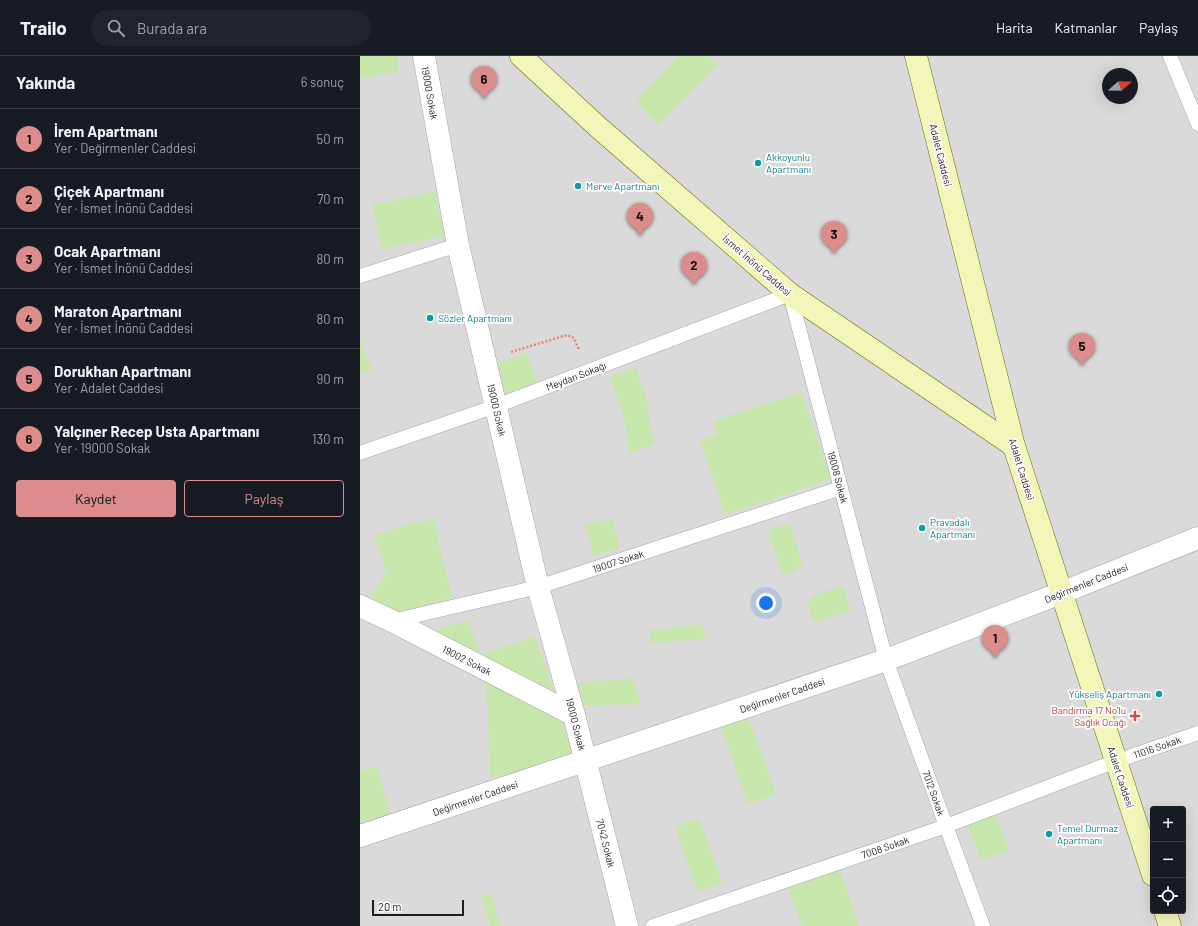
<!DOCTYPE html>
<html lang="tr">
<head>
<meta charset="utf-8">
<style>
	:root { --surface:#171b24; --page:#20242c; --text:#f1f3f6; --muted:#9ea1a6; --line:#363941; --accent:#db8c8b }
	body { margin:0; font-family:Barlow,sans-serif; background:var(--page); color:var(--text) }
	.controls { position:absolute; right:12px; bottom:12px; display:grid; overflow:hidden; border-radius:4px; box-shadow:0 4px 16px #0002 }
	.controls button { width:36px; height:36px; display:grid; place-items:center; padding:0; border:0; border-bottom:1px solid var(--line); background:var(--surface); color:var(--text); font:20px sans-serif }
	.compass { position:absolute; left:742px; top:12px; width:36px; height:36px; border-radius:50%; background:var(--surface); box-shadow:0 4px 16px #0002; rotate:70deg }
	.scale { position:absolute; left:12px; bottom:10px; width:92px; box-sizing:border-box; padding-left:4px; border:2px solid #1d1d1d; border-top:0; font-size:11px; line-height:14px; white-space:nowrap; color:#1d1d1d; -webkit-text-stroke:3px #fff; paint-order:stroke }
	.you { position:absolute; left:406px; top:547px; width:14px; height:14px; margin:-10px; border:3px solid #fff; border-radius:50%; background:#1a73e8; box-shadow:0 0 0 6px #1a73e833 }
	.badge { display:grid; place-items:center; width:26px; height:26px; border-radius:50%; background:var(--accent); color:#111; font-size:13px; font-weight:700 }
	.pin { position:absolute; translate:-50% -33px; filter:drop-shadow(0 1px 2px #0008) }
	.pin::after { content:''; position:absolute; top:21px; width:14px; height:12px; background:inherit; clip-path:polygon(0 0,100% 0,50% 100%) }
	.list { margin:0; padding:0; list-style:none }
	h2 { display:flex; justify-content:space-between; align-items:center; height:52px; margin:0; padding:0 16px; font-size:17px }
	h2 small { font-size:13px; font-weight:400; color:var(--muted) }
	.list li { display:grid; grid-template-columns:26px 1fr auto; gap:12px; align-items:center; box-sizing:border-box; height:60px; padding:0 16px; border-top:1px solid var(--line) }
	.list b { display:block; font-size:15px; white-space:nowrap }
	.list p { margin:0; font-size:13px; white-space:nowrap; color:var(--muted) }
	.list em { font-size:13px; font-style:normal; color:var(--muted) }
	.actions { display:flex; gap:8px; padding:12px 16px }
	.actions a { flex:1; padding:9px 0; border:1px solid var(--accent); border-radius:4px; text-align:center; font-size:14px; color:var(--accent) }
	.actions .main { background:var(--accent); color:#111 }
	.icon { flex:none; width:22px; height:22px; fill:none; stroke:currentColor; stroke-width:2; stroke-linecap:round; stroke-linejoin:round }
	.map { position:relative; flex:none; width:838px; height:870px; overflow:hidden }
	header { display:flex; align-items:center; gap:24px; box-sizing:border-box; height:56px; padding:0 20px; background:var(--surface); border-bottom:1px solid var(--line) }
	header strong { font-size:19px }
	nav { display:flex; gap:22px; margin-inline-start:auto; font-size:14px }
	.search { width:280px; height:36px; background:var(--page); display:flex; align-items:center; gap:10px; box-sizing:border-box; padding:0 14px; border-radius:22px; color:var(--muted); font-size:15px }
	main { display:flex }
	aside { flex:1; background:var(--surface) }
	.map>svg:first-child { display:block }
	.residential { fill:#dbdada; fill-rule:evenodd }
	.grass { fill:#c7e6ab }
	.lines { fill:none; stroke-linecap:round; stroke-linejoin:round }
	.service-casing { stroke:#a4a4a4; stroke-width:15 }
	.minor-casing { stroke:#a4a4a4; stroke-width:23 }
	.secondary-casing { stroke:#616e0a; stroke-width:23 }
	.path { stroke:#f37f6f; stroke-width:2.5; stroke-dasharray:2 2; stroke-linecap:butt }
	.service { stroke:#fff; stroke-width:14 }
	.minor { stroke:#fff; stroke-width:22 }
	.secondary { stroke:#f2f6b9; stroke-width:22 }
	.culture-dot { fill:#0f9aa8; stroke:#fff; stroke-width:1.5 }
	.health-dot { fill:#e0444e; stroke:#fff; stroke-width:1.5 }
	.labels { text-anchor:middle; stroke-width:3.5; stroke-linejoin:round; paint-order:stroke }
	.street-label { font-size:10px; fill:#1d1d1d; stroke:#fff }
	.culture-label { font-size:10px; fill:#0d838f; stroke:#fff; text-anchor:start }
	.health-label { font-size:10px; fill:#be3a42; stroke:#fff; text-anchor:end }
</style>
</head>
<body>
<header>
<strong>Trailo</strong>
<div class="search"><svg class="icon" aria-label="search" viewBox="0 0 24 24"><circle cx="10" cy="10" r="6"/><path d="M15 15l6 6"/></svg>Burada ara</div>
<nav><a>Harita</a><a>Katmanlar</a><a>Paylaş</a></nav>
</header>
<main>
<aside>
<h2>Yakında<small>6 sonuç</small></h2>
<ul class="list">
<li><span class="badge">1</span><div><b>İrem Apartmanı</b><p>Yer · Değirmenler Caddesi</p></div><em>50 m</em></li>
<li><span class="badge">2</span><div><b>Çiçek Apartmanı</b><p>Yer · İsmet İnönü Caddesi</p></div><em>70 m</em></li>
<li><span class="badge">3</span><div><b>Ocak Apartmanı</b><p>Yer · İsmet İnönü Caddesi</p></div><em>80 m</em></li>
<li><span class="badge">4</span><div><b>Maraton Apartmanı</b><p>Yer · İsmet İnönü Caddesi</p></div><em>80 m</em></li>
<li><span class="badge">5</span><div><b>Dorukhan Apartmanı</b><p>Yer · Adalet Caddesi</p></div><em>90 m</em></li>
<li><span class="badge">6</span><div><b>Yalçıner Recep Usta Apartmanı</b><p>Yer · 19000 Sokak</p></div><em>130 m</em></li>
</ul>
<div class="actions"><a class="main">Kaydet</a><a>Paylaş</a></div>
</aside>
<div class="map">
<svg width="838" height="870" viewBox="0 0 838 870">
	<rect width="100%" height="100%" fill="#eeeae3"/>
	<path class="residential" d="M0,0H838V870H0ZM748,18H772V42H748ZM793,753H823V855H793Z"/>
	<g class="grass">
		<path d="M0,0H37L39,15L0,23Z"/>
		<path d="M318,0H348L358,9L298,69L276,45Z"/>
		<path d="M75,135L84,180L22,193L12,149Z"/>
		<path d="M0,284L12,314L0,318Z"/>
		<path d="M167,297L177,327L146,338L135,308Z"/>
		<path d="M276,312L286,341L294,388L270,397L263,357L250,321Z"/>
		<path d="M441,336L471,423L365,459L340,384L357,379L353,365Z"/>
		<path d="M74,462L82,501L93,542L37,557L10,541L26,519L15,478Z"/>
		<path d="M253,463L260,492L233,500L225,468Z"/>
		<path d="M430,467L443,509L436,510L437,515L422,518L408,474Z"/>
		<path d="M483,530L491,554L453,566L447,546L453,545L451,540Z"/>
		<path d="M108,564L121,599L175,580L196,643L70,576Z"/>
		<path d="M342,568L346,583L292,587L289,575Z"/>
		<path d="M273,622L281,648L222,650L215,627Z"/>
		<path d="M126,624L201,659L214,702L130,722Z"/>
		<path d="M386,655L416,738L388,748L359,665Z"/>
		<path d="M17,710L30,758L0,766V715Z"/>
		<path d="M635,756L649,794L621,804L607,767Z"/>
		<path d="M339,762L363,827L338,836L315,771Z"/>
		<path d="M479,811L499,870H442L427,829Z"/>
		<path d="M131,837L140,870H130L122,840Z"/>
	</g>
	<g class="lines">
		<defs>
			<g id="service">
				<path d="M810,0L838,68"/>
				<path d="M0,220L98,189"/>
				<path d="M0,397L136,350L430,238L526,604L586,770L623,870"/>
				<path d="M32,565L178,531L481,432"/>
				<path d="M293,870L586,770L756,705L838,677"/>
			</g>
			<g id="minor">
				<path d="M64,0L98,189L178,531L214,659L267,870"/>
				<path d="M0,550L32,565L214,659"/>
				<path d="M0,780L526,604L701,537L838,482"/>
			</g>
			<g id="secondary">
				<path d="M161,0L238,71L430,238L654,390"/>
				<path d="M556,0L654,390L793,819"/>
				<path d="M805,855L810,870"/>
			</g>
		</defs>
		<use href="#service" class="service-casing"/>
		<use href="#minor" class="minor-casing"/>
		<use href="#secondary" class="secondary-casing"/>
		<path class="path" d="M151,296L207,279L214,282L219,294"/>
		<use href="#service" class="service"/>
		<use href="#minor" class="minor"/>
		<use href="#secondary" class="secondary"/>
	</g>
	<g class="culture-dot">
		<circle cx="398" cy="107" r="4"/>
		<circle cx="218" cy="130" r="4"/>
		<circle cx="70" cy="262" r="4"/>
		<circle cx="562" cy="472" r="4"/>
		<circle cx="799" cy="638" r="4"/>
		<circle cx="689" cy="778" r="4"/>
	</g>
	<path class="health-dot" d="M773 654h4v4h4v4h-4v4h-4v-4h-4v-4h4z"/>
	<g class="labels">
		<g class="street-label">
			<text transform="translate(70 37) rotate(80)" y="4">19000 Sokak</text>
			<text transform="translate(581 99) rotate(76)" y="4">Adalet Caddesi</text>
			<text transform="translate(397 209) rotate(41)" y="4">İsmet İnönü Caddesi</text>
			<text transform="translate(216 320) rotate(-21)" y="4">Meydan Sokağı</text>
			<text transform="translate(137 354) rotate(77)" y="4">19000 Sokak</text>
			<text transform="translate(662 413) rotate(73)" y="4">Adalet Caddesi</text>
			<text transform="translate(478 421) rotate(75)" y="4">19008 Sokak</text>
			<text transform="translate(258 505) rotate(-18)" y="4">19007 Sokak</text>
			<text transform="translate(726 527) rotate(-22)" y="4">Değirmenler Caddesi</text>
			<text transform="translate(107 604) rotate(27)" y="4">19002 Sokak</text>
			<text transform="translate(422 639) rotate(-19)" y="4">Değirmenler Caddesi</text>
			<text transform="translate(216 668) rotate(76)" y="4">19000 Sokak</text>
			<text transform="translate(797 691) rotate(-19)" y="4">11016 Sokak</text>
			<text transform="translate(761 721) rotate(72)" y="4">Adalet Caddesi</text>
			<text transform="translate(574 737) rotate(70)" y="4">7012 Sokak</text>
			<text transform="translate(115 742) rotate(-19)" y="4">Değirmenler Caddesi</text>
			<text transform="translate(246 787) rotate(76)" y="4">7042 Sokak</text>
			<text transform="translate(525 791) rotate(-19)" y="4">7008 Sokak</text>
		</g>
		<g class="culture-label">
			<text x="406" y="105">Akkoyunlu<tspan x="406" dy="12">Apartmanı</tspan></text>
			<text x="226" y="134">Merve Apartmanı</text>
			<text x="78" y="266">Sözler Apartmanı</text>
			<text x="570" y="470">Pravadalı<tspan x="570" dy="12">Apartmanı</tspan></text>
			<text x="791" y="642" text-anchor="end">Yükseliş Apartmanı</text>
			<text x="697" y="776">Temel Durmaz<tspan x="697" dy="12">Apartmanı</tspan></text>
		</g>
		<g class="health-label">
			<text x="766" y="658">Bandırma 17 No'lu<tspan x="766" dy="12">Sağlık Ocağı</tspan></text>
		</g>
	</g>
</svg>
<div class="controls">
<button>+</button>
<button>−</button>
<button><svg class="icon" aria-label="locate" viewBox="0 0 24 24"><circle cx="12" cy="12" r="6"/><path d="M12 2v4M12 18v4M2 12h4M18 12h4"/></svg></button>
</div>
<svg class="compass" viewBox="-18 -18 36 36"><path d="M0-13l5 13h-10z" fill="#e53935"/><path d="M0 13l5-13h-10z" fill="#9ea1a6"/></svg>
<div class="scale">20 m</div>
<div class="you"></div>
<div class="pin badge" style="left:635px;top:602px">1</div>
<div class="pin badge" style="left:334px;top:229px">2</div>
<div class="pin badge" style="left:474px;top:198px">3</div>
<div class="pin badge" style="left:280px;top:180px">4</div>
<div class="pin badge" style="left:722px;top:310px">5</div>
<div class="pin badge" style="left:124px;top:43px">6</div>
</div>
</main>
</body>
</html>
